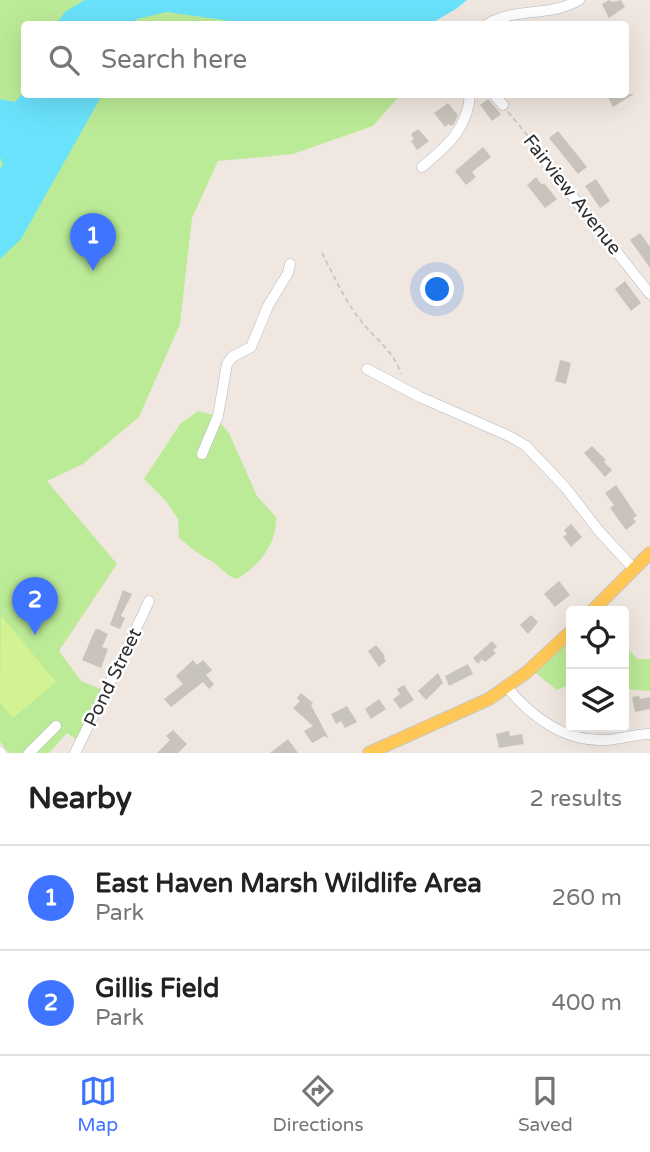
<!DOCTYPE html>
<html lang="en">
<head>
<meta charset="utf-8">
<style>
	:root { --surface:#fff; --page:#f2f2f2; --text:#222; --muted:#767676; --line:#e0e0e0; --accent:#3e74ff }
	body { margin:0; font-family:"Varela Round",sans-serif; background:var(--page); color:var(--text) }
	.controls { position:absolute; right:21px; bottom:21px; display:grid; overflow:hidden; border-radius:7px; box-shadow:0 7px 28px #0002 }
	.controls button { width:63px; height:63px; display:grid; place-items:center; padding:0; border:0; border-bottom:2px solid var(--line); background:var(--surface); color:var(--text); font:35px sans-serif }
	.you { position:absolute; left:438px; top:290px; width:24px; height:24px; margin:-18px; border:5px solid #fff; border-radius:50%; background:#1a73e8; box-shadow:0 0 0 10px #1a73e833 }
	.badge { display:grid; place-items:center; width:46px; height:46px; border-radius:50%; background:var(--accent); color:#fff; font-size:23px; font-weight:700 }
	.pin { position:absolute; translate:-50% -58px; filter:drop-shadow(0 2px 4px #0008) }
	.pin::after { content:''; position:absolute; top:37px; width:24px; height:21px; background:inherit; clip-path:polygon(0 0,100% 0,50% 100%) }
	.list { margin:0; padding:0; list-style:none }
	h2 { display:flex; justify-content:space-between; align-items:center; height:91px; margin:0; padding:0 28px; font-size:30px }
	h2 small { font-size:23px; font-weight:400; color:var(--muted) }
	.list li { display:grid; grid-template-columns:46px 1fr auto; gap:21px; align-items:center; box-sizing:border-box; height:105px; padding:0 28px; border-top:2px solid var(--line) }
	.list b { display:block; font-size:26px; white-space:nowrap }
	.list p { margin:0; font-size:23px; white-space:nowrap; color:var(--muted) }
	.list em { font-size:23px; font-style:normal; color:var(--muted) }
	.icon { flex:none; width:38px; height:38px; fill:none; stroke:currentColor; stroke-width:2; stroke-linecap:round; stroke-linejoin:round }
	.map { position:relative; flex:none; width:650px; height:753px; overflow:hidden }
	.search { position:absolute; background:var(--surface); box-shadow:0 7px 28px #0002; left:21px; right:21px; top:21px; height:77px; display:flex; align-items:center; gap:18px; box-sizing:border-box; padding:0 24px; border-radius:7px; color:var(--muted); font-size:26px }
	.sheet { height:301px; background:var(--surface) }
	nav { display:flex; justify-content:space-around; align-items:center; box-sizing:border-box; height:98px; border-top:2px solid var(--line); background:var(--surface); font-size:19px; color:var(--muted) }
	nav a { display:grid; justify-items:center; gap:4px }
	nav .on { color:var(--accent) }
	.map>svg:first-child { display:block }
	.green { fill:#bceb97 }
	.pitch { fill:#d3f392 }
	.water { fill:#6ae2fb }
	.building { fill:#c8c3bb }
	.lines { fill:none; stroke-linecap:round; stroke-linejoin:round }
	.minor-casing { stroke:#b3b8c2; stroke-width:11 }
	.major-casing { stroke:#c9c9c9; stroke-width:14 }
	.path { stroke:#c9c9c9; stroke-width:2; stroke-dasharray:5 3.5; stroke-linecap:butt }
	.minor { stroke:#fff; stroke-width:10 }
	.major { stroke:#ffc756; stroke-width:12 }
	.labels { text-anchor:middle; stroke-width:5; stroke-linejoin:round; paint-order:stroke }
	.street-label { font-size:19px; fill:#2e2e2e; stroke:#fff }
</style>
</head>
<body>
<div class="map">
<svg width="650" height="753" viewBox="0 0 650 753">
	<rect width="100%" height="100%" fill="#f0e7e0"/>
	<g class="green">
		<path d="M0,0H434L436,24H24V94L400,95L373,126L293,154L218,161L192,218L180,324L139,417L83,464L47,481L117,564L59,651L81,681L103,690L77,740L67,733L49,753H9L0,742Z"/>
		<path d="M198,411L214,415L229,433L257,496L276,517C277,544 260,565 237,579C227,577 222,568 213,562C200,555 191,548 179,538L178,519L166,501L144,479L180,424Z"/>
		<path d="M571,639V684L557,690L534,672Z"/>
		<path d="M624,644L637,659H650V691L624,689Z"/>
	</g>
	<path class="pitch" d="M1,616L56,682L13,718L0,702Z"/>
	<g class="water">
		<path d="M85,0H467L456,9L430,24H251L167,12L137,19L132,24H56L66,11Z"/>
		<path d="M24,92V94L102,95L21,239L0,259V168L3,165L0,157V99L15,102Z"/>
	</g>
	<g class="building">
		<path d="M609,0L612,2L621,0L625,7L609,18L602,4Z"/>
		<path d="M606,94H634L613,107Z"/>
		<path d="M488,99L501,114L492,121L480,105Z"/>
		<path d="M448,103L458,115L454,124L451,126L449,124L445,127L434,113Z"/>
		<path d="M418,129L429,141L417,150L411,141L414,139L411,134Z"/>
		<path d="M558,131L587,167L578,174L549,138Z"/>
		<path d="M483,147L491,157L472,172L476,177L466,185L455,171Z"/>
		<path d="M536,177L542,185L544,183L557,199L545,208L527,185Z"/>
		<path d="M596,179L610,201L600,208L585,186Z"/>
		<path d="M640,233L650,247V268L630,240Z"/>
		<path d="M625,281L641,303L631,311L615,289Z"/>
		<path d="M560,360L571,363L566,384L555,381Z"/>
		<path d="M592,446L606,460L604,462L612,470L605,477L584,453Z"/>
		<path d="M616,485L637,516L633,518L636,522L626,530L610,508L614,505L605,493Z"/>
		<path d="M571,524L582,537L571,547L563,537L567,534L564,530Z"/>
		<path d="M559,581L570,595L555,607L544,594Z"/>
		<path d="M123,590L132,594L121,616L125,618L120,629L110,625Z"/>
		<path d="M531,615L538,622L528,634L520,625Z"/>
		<path d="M98,629L108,634L102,647L108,649L101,668L82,660L95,630Z"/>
		<path d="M492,641L497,647L493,650L496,653L485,662L482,659L478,664L473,658Z"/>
		<path d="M376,645L385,656L384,658L386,661L379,667L368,651Z"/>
		<path d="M193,660L197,665L203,660L212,670L206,675L214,684L209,689L203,682L171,707L164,699L183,684L176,676Z"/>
		<path d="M468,664L473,674L449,686L445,676Z"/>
		<path d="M438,673L443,683L426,700L418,691Z"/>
		<path d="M404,685L414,700L400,709L393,699L400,694L397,689Z"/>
		<path d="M301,693L313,703L311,705L329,739L325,736L312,743L304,731L313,726L293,708L300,701L297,698Z"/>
		<path d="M639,696L640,699L650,697V709L635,712L632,697Z"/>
		<path d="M379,699L386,709L371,719L365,709Z"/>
		<path d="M347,706L357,722L345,728L341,721L336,724L331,714Z"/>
		<path d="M173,730L187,744L178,753H157L170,740L166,736Z"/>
		<path d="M509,731L510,736L522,734L524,744L499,748L496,734Z"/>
		<path d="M288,739L298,753H270Z"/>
	</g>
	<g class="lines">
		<defs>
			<g id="minor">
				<path d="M488,24C515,7 551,17 579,0"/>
				<path d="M494,94L503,105"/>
				<path d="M547,164L650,294"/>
				<path d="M422,167C446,147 468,129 470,94"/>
				<path d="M367,369L420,397L511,437L526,446L565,487L599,531L634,569"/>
				<path d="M202,454L218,416L227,364L232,357L251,347L268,306L288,273L290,264"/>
				<path d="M507,687C531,717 565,742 606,740C621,739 635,734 650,734"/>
				<path d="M0,752L1,753"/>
				<path d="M29,753L56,726"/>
				<path d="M75,753C100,702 126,652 149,601"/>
			</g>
			<g id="major">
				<path d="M592,611L650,553"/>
				<path d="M369,753L489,699L527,672L571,631"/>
			</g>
		</defs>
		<use href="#minor" class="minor-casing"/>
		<use href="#major" class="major-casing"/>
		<g class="path">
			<path d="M508,112L545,156"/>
			<path d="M322,253C334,276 345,301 361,321C375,339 394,351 401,374"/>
		</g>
		<use href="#minor" class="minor"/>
		<use href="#major" class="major"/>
	</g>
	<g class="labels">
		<g class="street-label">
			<text transform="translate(573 194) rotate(52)" y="7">Fairview Avenue</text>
			<text transform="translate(112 677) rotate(-64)" y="7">Pond Street</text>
		</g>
	</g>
</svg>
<div class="controls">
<button><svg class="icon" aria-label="locate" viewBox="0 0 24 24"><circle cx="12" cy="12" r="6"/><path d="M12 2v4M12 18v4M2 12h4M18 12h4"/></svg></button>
<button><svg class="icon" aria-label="layers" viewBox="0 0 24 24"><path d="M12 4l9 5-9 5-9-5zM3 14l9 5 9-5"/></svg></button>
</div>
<div class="you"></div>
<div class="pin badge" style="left:93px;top:271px">1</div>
<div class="pin badge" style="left:35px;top:635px">2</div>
<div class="search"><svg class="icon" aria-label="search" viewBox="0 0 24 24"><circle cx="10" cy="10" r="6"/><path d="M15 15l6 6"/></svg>Search here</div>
</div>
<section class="sheet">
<h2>Nearby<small>2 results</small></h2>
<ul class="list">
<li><span class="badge">1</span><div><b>East Haven Marsh Wildlife Area</b><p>Park</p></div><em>260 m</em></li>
<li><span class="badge">2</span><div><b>Gillis Field</b><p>Park</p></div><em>400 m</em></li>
</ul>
</section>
<nav>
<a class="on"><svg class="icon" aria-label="map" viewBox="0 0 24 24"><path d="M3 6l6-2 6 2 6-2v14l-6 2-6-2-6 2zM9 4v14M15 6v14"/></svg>Map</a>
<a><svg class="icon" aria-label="directions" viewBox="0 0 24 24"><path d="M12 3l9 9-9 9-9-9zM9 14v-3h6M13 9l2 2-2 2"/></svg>Directions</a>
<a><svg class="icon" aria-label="saved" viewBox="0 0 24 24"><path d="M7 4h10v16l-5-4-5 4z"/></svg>Saved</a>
</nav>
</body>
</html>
